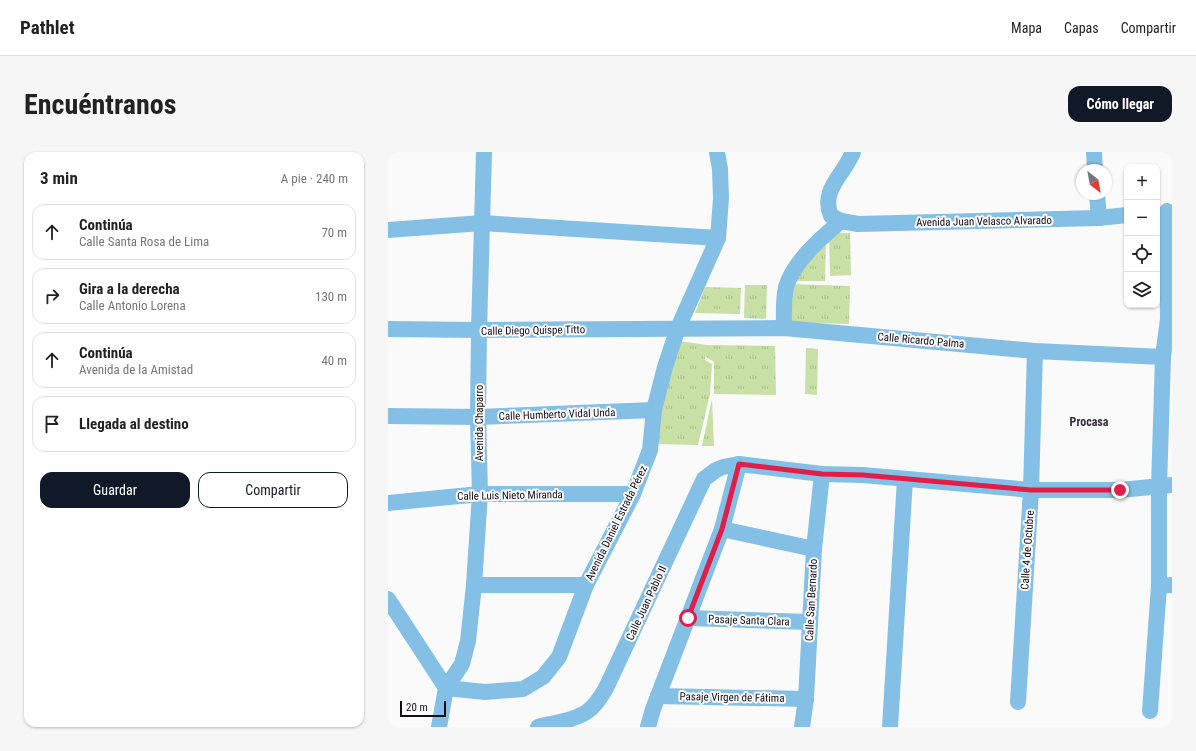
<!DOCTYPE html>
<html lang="es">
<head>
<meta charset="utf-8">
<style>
	:root { --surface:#fff; --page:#f6f6f6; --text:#222; --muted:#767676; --line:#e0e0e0; --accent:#111827 }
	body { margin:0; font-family:"Roboto Condensed",sans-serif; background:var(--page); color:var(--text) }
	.controls { position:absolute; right:12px; top:12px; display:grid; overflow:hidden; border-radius:8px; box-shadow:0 1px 3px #0004 }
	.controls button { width:36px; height:36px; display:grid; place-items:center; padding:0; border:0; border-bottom:1px solid var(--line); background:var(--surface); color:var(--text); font:20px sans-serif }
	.compass { position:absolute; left:688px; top:12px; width:36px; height:36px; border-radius:50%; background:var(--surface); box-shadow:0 1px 3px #0004; rotate:149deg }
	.scale { position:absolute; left:12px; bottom:10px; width:46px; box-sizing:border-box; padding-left:4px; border:2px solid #120e18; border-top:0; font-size:11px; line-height:14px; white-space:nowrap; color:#120e18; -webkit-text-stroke:3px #fafafa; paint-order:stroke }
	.stop { position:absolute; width:12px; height:12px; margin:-9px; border:3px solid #e11d48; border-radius:50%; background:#fff }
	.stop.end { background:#e11d48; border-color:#fff; box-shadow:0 1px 4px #0008 }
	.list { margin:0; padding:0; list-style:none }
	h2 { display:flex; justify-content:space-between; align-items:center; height:52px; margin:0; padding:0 16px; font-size:17px }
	h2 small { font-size:13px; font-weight:400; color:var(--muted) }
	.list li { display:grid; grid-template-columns:26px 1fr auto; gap:12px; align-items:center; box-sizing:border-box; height:56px; margin:0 8px 8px; padding:0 8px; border:1px solid var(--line); border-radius:12px }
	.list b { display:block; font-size:15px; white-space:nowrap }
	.list p { margin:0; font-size:13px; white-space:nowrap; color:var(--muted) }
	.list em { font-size:13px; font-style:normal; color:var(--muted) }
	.actions { display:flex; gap:8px; padding:12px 16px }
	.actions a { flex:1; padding:9px 0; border:1px solid var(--accent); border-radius:12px; text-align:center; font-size:14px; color:var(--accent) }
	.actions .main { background:var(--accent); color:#fff }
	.icon { flex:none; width:22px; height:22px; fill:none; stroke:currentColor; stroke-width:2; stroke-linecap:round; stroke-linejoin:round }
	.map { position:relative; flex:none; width:784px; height:575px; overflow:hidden; border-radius:12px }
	header { display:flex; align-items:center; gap:24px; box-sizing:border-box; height:56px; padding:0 20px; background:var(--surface); border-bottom:1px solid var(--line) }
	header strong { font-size:19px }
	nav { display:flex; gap:22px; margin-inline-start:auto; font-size:14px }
	.intro { display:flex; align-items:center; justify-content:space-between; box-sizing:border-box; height:96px; padding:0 24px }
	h1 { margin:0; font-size:28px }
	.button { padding:10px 18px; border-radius:12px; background:var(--accent); color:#fff; font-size:14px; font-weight:700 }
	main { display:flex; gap:24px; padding:0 24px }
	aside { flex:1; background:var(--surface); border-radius:12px; box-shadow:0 1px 3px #0004 }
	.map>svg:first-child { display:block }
	.grass { fill:url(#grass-tufts) }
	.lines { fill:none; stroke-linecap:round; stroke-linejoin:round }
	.minor { stroke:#84bfe5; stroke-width:16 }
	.route { stroke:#e11d48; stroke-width:5 }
	.labels { text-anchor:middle; stroke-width:4; stroke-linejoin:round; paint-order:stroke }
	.street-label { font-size:11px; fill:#120e18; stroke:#fafafa }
	.neighbourhood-label { font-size:12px; font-weight:bold; fill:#352d43; stroke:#fafafa }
</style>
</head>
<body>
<header>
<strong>Pathlet</strong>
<nav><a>Mapa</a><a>Capas</a><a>Compartir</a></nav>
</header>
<div class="intro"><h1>Encuéntranos</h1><a class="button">Cómo llegar</a></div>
<main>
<aside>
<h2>3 min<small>A pie · 240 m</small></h2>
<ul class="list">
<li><svg class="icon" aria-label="ahead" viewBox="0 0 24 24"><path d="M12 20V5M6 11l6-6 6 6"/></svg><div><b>Continúa</b><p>Calle Santa Rosa de Lima</p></div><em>70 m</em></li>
<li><svg class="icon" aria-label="right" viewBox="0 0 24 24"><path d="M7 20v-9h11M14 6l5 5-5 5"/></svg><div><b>Gira a la derecha</b><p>Calle Antonio Lorena</p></div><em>130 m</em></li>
<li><svg class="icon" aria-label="ahead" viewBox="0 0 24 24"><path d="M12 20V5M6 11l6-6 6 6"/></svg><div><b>Continúa</b><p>Avenida de la Amistad</p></div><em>40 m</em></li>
<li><svg class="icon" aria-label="arrive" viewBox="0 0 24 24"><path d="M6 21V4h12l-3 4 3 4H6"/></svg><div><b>Llegada al destino</b></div></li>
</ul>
<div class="actions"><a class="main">Guardar</a><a>Compartir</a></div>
</aside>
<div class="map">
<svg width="784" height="575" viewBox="0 0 784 575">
	<defs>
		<pattern id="grass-tufts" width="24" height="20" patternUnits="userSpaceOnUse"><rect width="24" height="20" fill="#c8dfa5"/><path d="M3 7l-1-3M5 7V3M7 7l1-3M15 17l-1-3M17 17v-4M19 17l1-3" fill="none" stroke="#abbe8d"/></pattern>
	</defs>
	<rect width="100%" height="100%" fill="#fafafa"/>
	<g class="grass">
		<path d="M438,81L437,129H403Z"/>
		<path d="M441,81H462L463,123L442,124Z"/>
		<path d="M402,132L462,134L461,172L389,170Z"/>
		<path d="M357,133H379L378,167L356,166Z"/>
		<path d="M317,135L353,136L352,162L307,161Z"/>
		<path d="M291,189L319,193L387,194L388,243L326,242V210L318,205V199L317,208L324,212L322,242L310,293L267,292L271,228Z"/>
		<path d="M418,196L430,197L429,243L417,242Z"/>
		<path d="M324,247L326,294H314Z"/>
	</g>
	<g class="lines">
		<g class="minor">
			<path d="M465,0C456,23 432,38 443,64L453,69L470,72L711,66L739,63"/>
			<path d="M706,0L707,18"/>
			<path d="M709,42L711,66"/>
			<path d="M779,59L780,167L775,205L771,335V434L784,433"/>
			<path d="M0,78L94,71L330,86"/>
			<path d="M396,176C396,163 395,148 398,135C406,109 433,86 453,69"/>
			<path d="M0,177L91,178L396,176L647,199L775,205"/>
			<path d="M0,264L90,265L266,258"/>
			<path d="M0,351L92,342H245"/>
			<path d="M334,377L426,397"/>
			<path d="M86,433H198"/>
			<path d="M0,447L58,536L51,575"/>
			<path d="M300,466L422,470"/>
			<path d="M58,536L97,540L135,537L155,525L171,505L198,433L245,342L262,298L266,258L277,215L290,176L330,86L333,46L332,17L329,0"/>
			<path d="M58,536L74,512L80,489L86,433L92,342L90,265L91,178L96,0"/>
			<path d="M270,544L418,547"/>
			<path d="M630,550L643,338L647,199"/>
			<path d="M762,559L771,434"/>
			<path d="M150,575C157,572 165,572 172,570C197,564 205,559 218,536L316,327L328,318L335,315L351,312L434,322L475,323L643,338H732L784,333"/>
			<path d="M260,575L265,557L334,377L351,312"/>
			<path d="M414,575L418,547L426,397L434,322"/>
			<path d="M502,575L517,327"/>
		</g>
	</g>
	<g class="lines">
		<path class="route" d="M300,466L334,377L351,312L434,322L475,323L643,338H732"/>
	</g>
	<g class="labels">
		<g class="street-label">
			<text transform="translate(596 69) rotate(-1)" y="4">Avenida Juan Velasco Alvarado</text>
			<text transform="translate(145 178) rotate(-1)" y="4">Calle Diego Quispe Titto</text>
			<text transform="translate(533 188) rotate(5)" y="4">Calle Ricardo Palma</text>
			<text transform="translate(169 262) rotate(-2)" y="4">Calle Humberto Vidal Unda</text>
			<text transform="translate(91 271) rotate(-90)" y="4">Avenida Chaparro</text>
			<text transform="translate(122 343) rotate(-1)" y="4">Calle Luis Nieto Miranda</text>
			<text transform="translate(228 371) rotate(-64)" y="4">Avenida Daniel Estrada Pérez</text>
			<text transform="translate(639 398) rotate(-86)" y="4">Calle 4 de Octubre</text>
			<text transform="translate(423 448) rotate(-87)" y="4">Calle San Bernardo</text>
			<text transform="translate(258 451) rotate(-65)" y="4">Calle Juan Pablo II</text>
			<text transform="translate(361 468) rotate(2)" y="4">Pasaje Santa Clara</text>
			<text transform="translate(344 545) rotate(1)" y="4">Pasaje Virgen de Fátima</text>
		</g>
		<g class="neighbourhood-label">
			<text x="701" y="274">Procasa</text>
		</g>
	</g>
</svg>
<div class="controls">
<button>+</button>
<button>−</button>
<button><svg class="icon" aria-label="locate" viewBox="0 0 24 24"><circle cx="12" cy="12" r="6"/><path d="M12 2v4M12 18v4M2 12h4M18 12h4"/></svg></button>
<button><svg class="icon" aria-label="layers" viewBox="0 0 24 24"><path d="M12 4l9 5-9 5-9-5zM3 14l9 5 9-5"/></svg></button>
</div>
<svg class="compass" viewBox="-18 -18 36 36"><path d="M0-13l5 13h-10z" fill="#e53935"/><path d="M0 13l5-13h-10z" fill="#767676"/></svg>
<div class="scale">20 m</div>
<div class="stop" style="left:300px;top:466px"></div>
<div class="stop end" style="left:732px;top:338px"></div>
</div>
</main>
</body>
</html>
